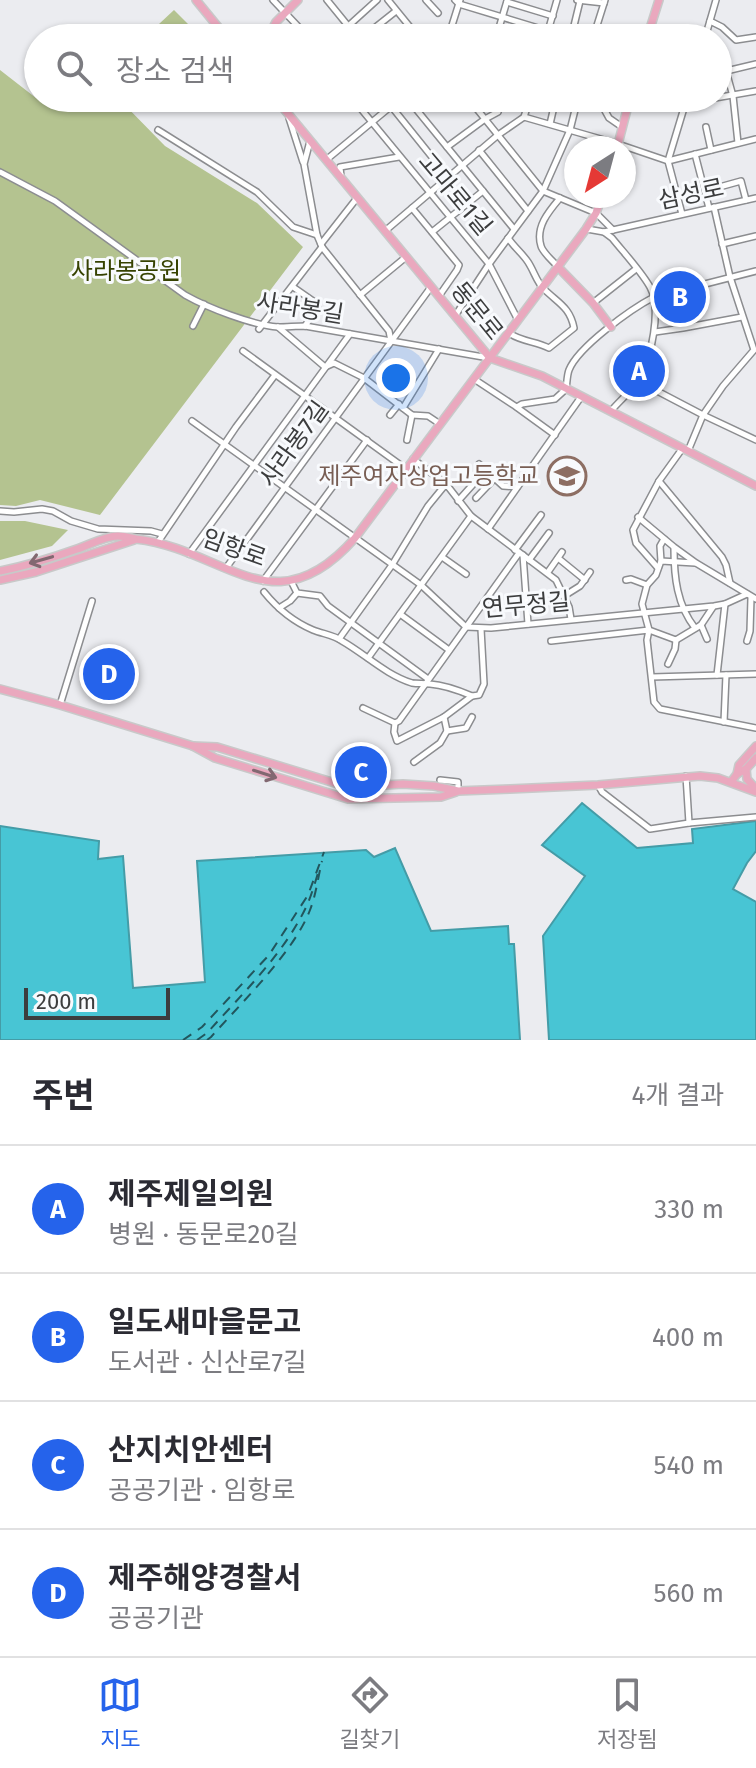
<!DOCTYPE html>
<html lang="ko">
<head>
<meta charset="utf-8">
<style>
	:root { --surface:#fff; --page:#f2f2f3; --text:#2b2b33; --muted:#7c7c81; --line:#e1e1e2; --accent:#2563eb }
	body { margin:0; font-family:"Fira Sans","Noto Sans KR",sans-serif; background:var(--page); color:var(--text) }
	.compass { position:absolute; left:564px; top:136px; width:72px; height:72px; border-radius:50%; background:var(--surface); box-shadow:0 2px 6px #0004; rotate:216deg }
	.scale { position:absolute; left:24px; bottom:20px; width:146px; box-sizing:border-box; padding-left:8px; border:4px solid #3c3d3e; border-top:0; font-size:22px; line-height:28px; white-space:nowrap; color:#3c3d3e; -webkit-text-stroke:6px #f8fafd; paint-order:stroke }
	.you { position:absolute; left:396px; top:378px; width:28px; height:28px; margin:-20px; border:6px solid #fff; border-radius:50%; background:#1a73e8; box-shadow:0 0 0 12px #1a73e833 }
	.badge { display:grid; place-items:center; width:52px; height:52px; border-radius:50%; background:var(--accent); color:#fff; font-size:26px; font-weight:700 }
	.pin { position:absolute; translate:-50% -50%; border:4px solid #fff; box-shadow:0 2px 8px #0006 }
	.list { margin:0; padding:0; list-style:none }
	h2 { display:flex; justify-content:space-between; align-items:center; height:104px; margin:0; padding:0 32px; font-size:34px }
	h2 small { font-size:26px; font-weight:400; color:var(--muted) }
	.list li { display:grid; grid-template-columns:52px 1fr auto; gap:24px; align-items:center; box-sizing:border-box; height:128px; padding:0 32px; border-top:2px solid var(--line) }
	.list b { display:block; font-size:30px; white-space:nowrap }
	.list p { margin:0; font-size:26px; white-space:nowrap; color:var(--muted) }
	.list em { font-size:26px; font-style:normal; color:var(--muted) }
	.icon { flex:none; width:44px; height:44px; fill:none; stroke:currentColor; stroke-width:2; stroke-linecap:round; stroke-linejoin:round }
	.map { position:relative; flex:none; width:756px; height:1040px; overflow:hidden }
	.search { position:absolute; background:var(--surface); box-shadow:0 2px 6px #0004; left:24px; right:24px; top:24px; height:88px; display:flex; align-items:center; gap:20px; box-sizing:border-box; padding:0 28px; border-radius:44px; color:var(--muted); font-size:30px }
	.sheet { height:616px; background:var(--surface) }
	nav { display:flex; justify-content:space-around; align-items:center; box-sizing:border-box; height:112px; border-top:2px solid var(--line); background:var(--surface); font-size:22px; color:var(--muted) }
	nav a { display:grid; justify-items:center; gap:4px }
	nav .on { color:var(--accent) }
	.map>svg:first-child { display:block }
	.green { fill:#b4c390 }
	.water { fill:#48c5d4; stroke:#449ca7; stroke-width:2 }
	.lines { fill:none; stroke-linecap:round; stroke-linejoin:round }
	.ferry { stroke:#22565d; stroke-width:2; stroke-dasharray:10 8; stroke-linecap:butt }
	.minor-casing { stroke:#8c8d90; stroke-width:8 }
	.major-casing { stroke:#c8c9c9; stroke-width:10 }
	.minor { stroke:#fff; stroke-width:5 }
	.major { stroke:#eaa8be; stroke-width:7 }
	.oneway { stroke:#826871 }
	.labels { text-anchor:middle; stroke-width:6; stroke-linejoin:round; paint-order:stroke }
	.street-label { font-size:24px; fill:#3c3d3e; stroke:#f8fafd }
	.park-label { font-size:24px; fill:#364201; stroke:#f8fafd }
	.education-label { font-size:24px; fill:#785e54; stroke:#f8fafd; text-anchor:end }
</style>
</head>
<body>
<div class="map">
<svg width="756" height="1040" viewBox="0 0 756 1040">
	<rect width="100%" height="100%" fill="#ebecf0"/>
	<g class="green">
		<path d="M174,10L202,38H144Z"/>
		<path d="M0,70L36,98L38,96V98H118L165,146L257,203L303,247L100,515L40,500L16,506L0,505Z"/>
		<path d="M0,521H25L68,530L52,546L0,560Z"/>
	</g>
	<g class="water">
		<path d="M582,803L637,848L693,843L692,829L756,821V851L747,863L733,889L756,902V1040H549L543,936L585,876L542,845Z"/>
		<path d="M0,826L99,841L98,859L123,856L133,988L205,982L197,861L366,850L374,857L395,848L431,931L508,926L509,944H514L520,1040H0Z"/>
	</g>
	<g class="lines">
		<g class="ferry">
			<path d="M183,1040L202,1027L269,955L308,895L324,852"/>
			<path d="M197,1040L207,1033C242,994 286,952 308,903C312,893 315,883 318,873"/>
			<path d="M207,1040L211,1037C242,1002 294,952 310,910C316,895 318,877 322,861"/>
		</g>
		<defs>
			<g id="minor">
				<path d="M273,0L309,38"/>
				<path d="M327,0L358,38"/>
				<path d="M388,0L419,38"/>
				<path d="M426,0L438,13"/>
				<path d="M455,0L459,4L571,38"/>
				<path d="M577,0L604,3"/>
				<path d="M507,2L553,16"/>
				<path d="M710,21L722,27L736,40L756,37"/>
				<path d="M335,38L377,0"/>
				<path d="M362,38L396,11"/>
				<path d="M448,38L460,0"/>
				<path d="M496,38L507,1"/>
				<path d="M546,38L557,0"/>
				<path d="M571,38L580,1"/>
				<path d="M593,38L605,0"/>
				<path d="M705,38L716,0"/>
				<path d="M726,71L733,96L738,143"/>
				<path d="M718,73L756,64"/>
				<path d="M320,98L323,102L329,98"/>
				<path d="M352,98L489,264L518,320"/>
				<path d="M407,98L514,229"/>
				<path d="M468,98L543,191L596,213L613,230"/>
				<path d="M598,98L609,118L622,127"/>
				<path d="M686,103L756,91"/>
				<path d="M391,106L448,177"/>
				<path d="M524,117L618,144L668,161L756,139"/>
				<path d="M289,118L303,162"/>
				<path d="M550,124L556,98"/>
				<path d="M706,127L711,150"/>
				<path d="M158,130L257,192L293,227L317,235"/>
				<path d="M310,141L304,164L317,235L322,247L389,331L391,341"/>
				<path d="M447,147L485,119L498,112L502,98"/>
				<path d="M479,150L528,211"/>
				<path d="M695,154L709,208"/>
				<path d="M326,160L401,98"/>
				<path d="M0,172L55,201L185,295C208,308 252,325 278,327C287,327 296,326 305,326L489,358"/>
				<path d="M341,177L340,167L399,157"/>
				<path d="M705,191L741,181L746,200"/>
				<path d="M412,208L459,265L457,270L439,296"/>
				<path d="M682,214L668,161L687,98"/>
				<path d="M587,229L604,232L756,198"/>
				<path d="M385,231L498,135L524,117L530,98"/>
				<path d="M432,232L483,191"/>
				<path d="M604,232L612,238C624,253 641,271 650,287C662,309 651,358 640,378C634,389 619,401 611,411"/>
				<path d="M508,238C514,247 522,253 528,262C534,271 537,283 544,289C558,303 570,307 574,328L549,348C536,341 522,342 509,333"/>
				<path d="M321,244L357,198"/>
				<path d="M722,244L756,236"/>
				<path d="M558,267C553,261 543,253 541,246C535,227 549,211 560,198"/>
				<path d="M293,287L316,303L318,307L305,326"/>
				<path d="M360,295L406,257"/>
				<path d="M593,303L636,269"/>
				<path d="M455,316L489,264L543,191L570,130L578,98"/>
				<path d="M193,326L204,304"/>
				<path d="M278,327L325,367L334,363L364,378L412,415L428,416L440,424"/>
				<path d="M259,329L322,247"/>
				<path d="M655,332L683,328L742,317"/>
				<path d="M243,351L406,469"/>
				<path d="M474,379L515,406L555,435"/>
				<path d="M638,381L703,415L756,440"/>
				<path d="M517,407L522,404L555,399L566,389C567,383 567,375 569,370C578,347 631,309 654,297L756,271"/>
				<path d="M403,408L439,349"/>
				<path d="M390,415L399,404"/>
				<path d="M192,421L421,585L466,627L491,628L714,606L725,604L747,594"/>
				<path d="M407,440L412,415"/>
				<path d="M688,451L703,415L723,386L754,350L730,277L714,207"/>
				<path d="M413,459L446,484L471,516L556,580L569,607L571,619"/>
				<path d="M479,464L503,486L517,487"/>
				<path d="M659,481L722,557L726,565L730,583"/>
				<path d="M476,498L494,479"/>
				<path d="M458,501L485,471"/>
				<path d="M0,511L14,512L42,509L53,511L71,521L98,529L151,531L162,534"/>
				<path d="M638,517L674,547L696,563L756,599"/>
				<path d="M488,529L581,397"/>
				<path d="M158,542L236,427L275,375"/>
				<path d="M674,548C674,577 677,605 695,628"/>
				<path d="M515,550L541,515"/>
				<path d="M189,554L350,334"/>
				<path d="M523,555L528,624"/>
				<path d="M442,557L466,574"/>
				<path d="M558,558L585,580"/>
				<path d="M529,560L549,533"/>
				<path d="M661,561L660,546L664,539"/>
				<path d="M226,568L431,287"/>
				<path d="M658,568L636,543L633,530L659,481L682,449"/>
				<path d="M548,572L562,552"/>
				<path d="M626,580L631,579L647,585"/>
				<path d="M263,581L367,440"/>
				<path d="M291,581L297,593L320,596L328,606L428,679"/>
				<path d="M264,592C277,608 294,622 313,630C323,634 334,635 342,641C365,654 386,675 412,683C418,684 424,683 430,684C445,685 458,690 472,696"/>
				<path d="M564,596L580,586L590,572"/>
				<path d="M279,608L290,601L297,593"/>
				<path d="M400,614L449,650"/>
				<path d="M701,625L707,639"/>
				<path d="M339,639L392,565L428,506L446,484"/>
				<path d="M676,640L649,630L642,604L647,585L656,575L661,561L695,563"/>
				<path d="M676,640L701,625L713,607"/>
				<path d="M551,641L649,630L647,640L654,702L660,709L756,728"/>
				<path d="M747,641L750,631L751,598"/>
				<path d="M368,658L471,516"/>
				<path d="M668,664L675,649L676,640"/>
				<path d="M717,675L725,604"/>
				<path d="M652,677L756,674"/>
				<path d="M60,705L92,601"/>
				<path d="M363,708L395,723"/>
				<path d="M724,722L726,675"/>
				<path d="M395,723L399,721L519,553"/>
				<path d="M395,723L394,732L397,741L444,717L472,696L479,695L484,684L481,629"/>
				<path d="M447,731L466,728L472,717"/>
				<path d="M414,762L440,743L447,731L444,717"/>
				<path d="M686,776L689,823"/>
				<path d="M440,780L458,782V791"/>
				<path d="M598,785L602,792L650,829L689,823L756,817"/>
			</g>
			<g id="major">
				<path d="M196,0L227,38"/>
				<path d="M268,38L276,22L298,0"/>
				<path d="M647,38L659,0"/>
				<path d="M275,98L490,358L542,376L756,486"/>
				<path d="M617,148L630,98"/>
				<path d="M558,267L593,303L611,327"/>
				<path d="M0,571C26,566 52,558 77,549C89,545 105,536 118,536C124,536 131,538 136,539C225,549 274,630 355,538L586,229L596,213L602,196"/>
				<path d="M0,580L36,572L134,540"/>
				<path d="M0,689L60,705L193,746L215,758L348,799L441,797L456,792"/>
				<path d="M193,746L217,747L348,787L403,784L434,786L458,791L510,789L598,785L700,776L718,778L756,792"/>
				<path d="M746,769L747,779L756,789"/>
				<path d="M737,774L746,769L756,758"/>
				<path d="M731,782L737,774L739,765L756,746"/>
			</g>
		</defs>
		<use href="#minor" class="minor-casing"/>
		<use href="#major" class="major-casing"/>
		<use href="#minor" class="minor"/>
		<use href="#major" class="major"/>
	</g>
	<defs><path id="oneway-shaft" d="M-6 0H5M1.5-3L5.5 0L1.5 3" fill="none" stroke-width="1.6" stroke-linecap="round" stroke-linejoin="round" transform="scale(2)"/></defs>
	<g class="oneway">
		<use href="#oneway-shaft" transform="translate(41 560) rotate(164)"/>
		<use href="#oneway-shaft" transform="translate(265 774) rotate(18)"/>
	</g>
	<defs>
		<symbol id="school-ring" viewBox="-11 -11 22 22"><circle r="9.5" fill="#f8fafd" stroke="#8d6e63" stroke-width="1.5"/><path d="M0-5L7-2L0 1L-7-2ZM-4 1L0 2.5L4 1V4Q0 6-4 4Z" fill="#8d6e63"/></symbol>
	</defs>
	<g fill-rule="evenodd">
		<use href="#school-ring" x="545" y="454" width="44" height="44"/>
	</g>
	<g class="labels">
		<g class="street-label">
			<text transform="translate(455 194) rotate(50)" y="8">고마로1길</text>
			<text transform="translate(691 194) rotate(-12)" y="8">삼성로</text>
			<text transform="translate(300 308) rotate(9)" y="8">사라봉길</text>
			<text transform="translate(477 311) rotate(51)" y="8">동문로</text>
			<text transform="translate(294 444) rotate(-54)" y="8">사라봉7길</text>
			<text transform="translate(234 548) rotate(20)" y="8">임항로</text>
			<text transform="translate(526 605) rotate(-5)" y="8">연무정길</text>
		</g>
		<g class="park-label">
			<text x="126" y="279">사라봉공원</text>
		</g>
		<g class="education-label">
			<text x="539" y="484">제주여자상업고등학교</text>
		</g>
	</g>
</svg>
<svg class="compass" viewBox="-18 -18 36 36"><path d="M0-13l5 13h-10z" fill="#e53935"/><path d="M0 13l5-13h-10z" fill="#7c7c81"/></svg>
<div class="scale">200 m</div>
<div class="you"></div>
<div class="pin badge" style="left:639px;top:371px">A</div>
<div class="pin badge" style="left:680px;top:297px">B</div>
<div class="pin badge" style="left:361px;top:772px">C</div>
<div class="pin badge" style="left:109px;top:674px">D</div>
<div class="search"><svg class="icon" aria-label="search" viewBox="0 0 24 24"><circle cx="10" cy="10" r="6"/><path d="M15 15l6 6"/></svg>장소 검색</div>
</div>
<section class="sheet">
<h2>주변<small>4개 결과</small></h2>
<ul class="list">
<li><span class="badge">A</span><div><b>제주제일의원</b><p>병원 · 동문로20길</p></div><em>330 m</em></li>
<li><span class="badge">B</span><div><b>일도새마을문고</b><p>도서관 · 신산로7길</p></div><em>400 m</em></li>
<li><span class="badge">C</span><div><b>산지치안센터</b><p>공공기관 · 임항로</p></div><em>540 m</em></li>
<li><span class="badge">D</span><div><b>제주해양경찰서</b><p>공공기관</p></div><em>560 m</em></li>
</ul>
</section>
<nav>
<a class="on"><svg class="icon" aria-label="map" viewBox="0 0 24 24"><path d="M3 6l6-2 6 2 6-2v14l-6 2-6-2-6 2zM9 4v14M15 6v14"/></svg>지도</a>
<a><svg class="icon" aria-label="directions" viewBox="0 0 24 24"><path d="M12 3l9 9-9 9-9-9zM9 14v-3h6M13 9l2 2-2 2"/></svg>길찾기</a>
<a><svg class="icon" aria-label="saved" viewBox="0 0 24 24"><path d="M7 4h10v16l-5-4-5 4z"/></svg>저장됨</a>
</nav>
</body>
</html>
